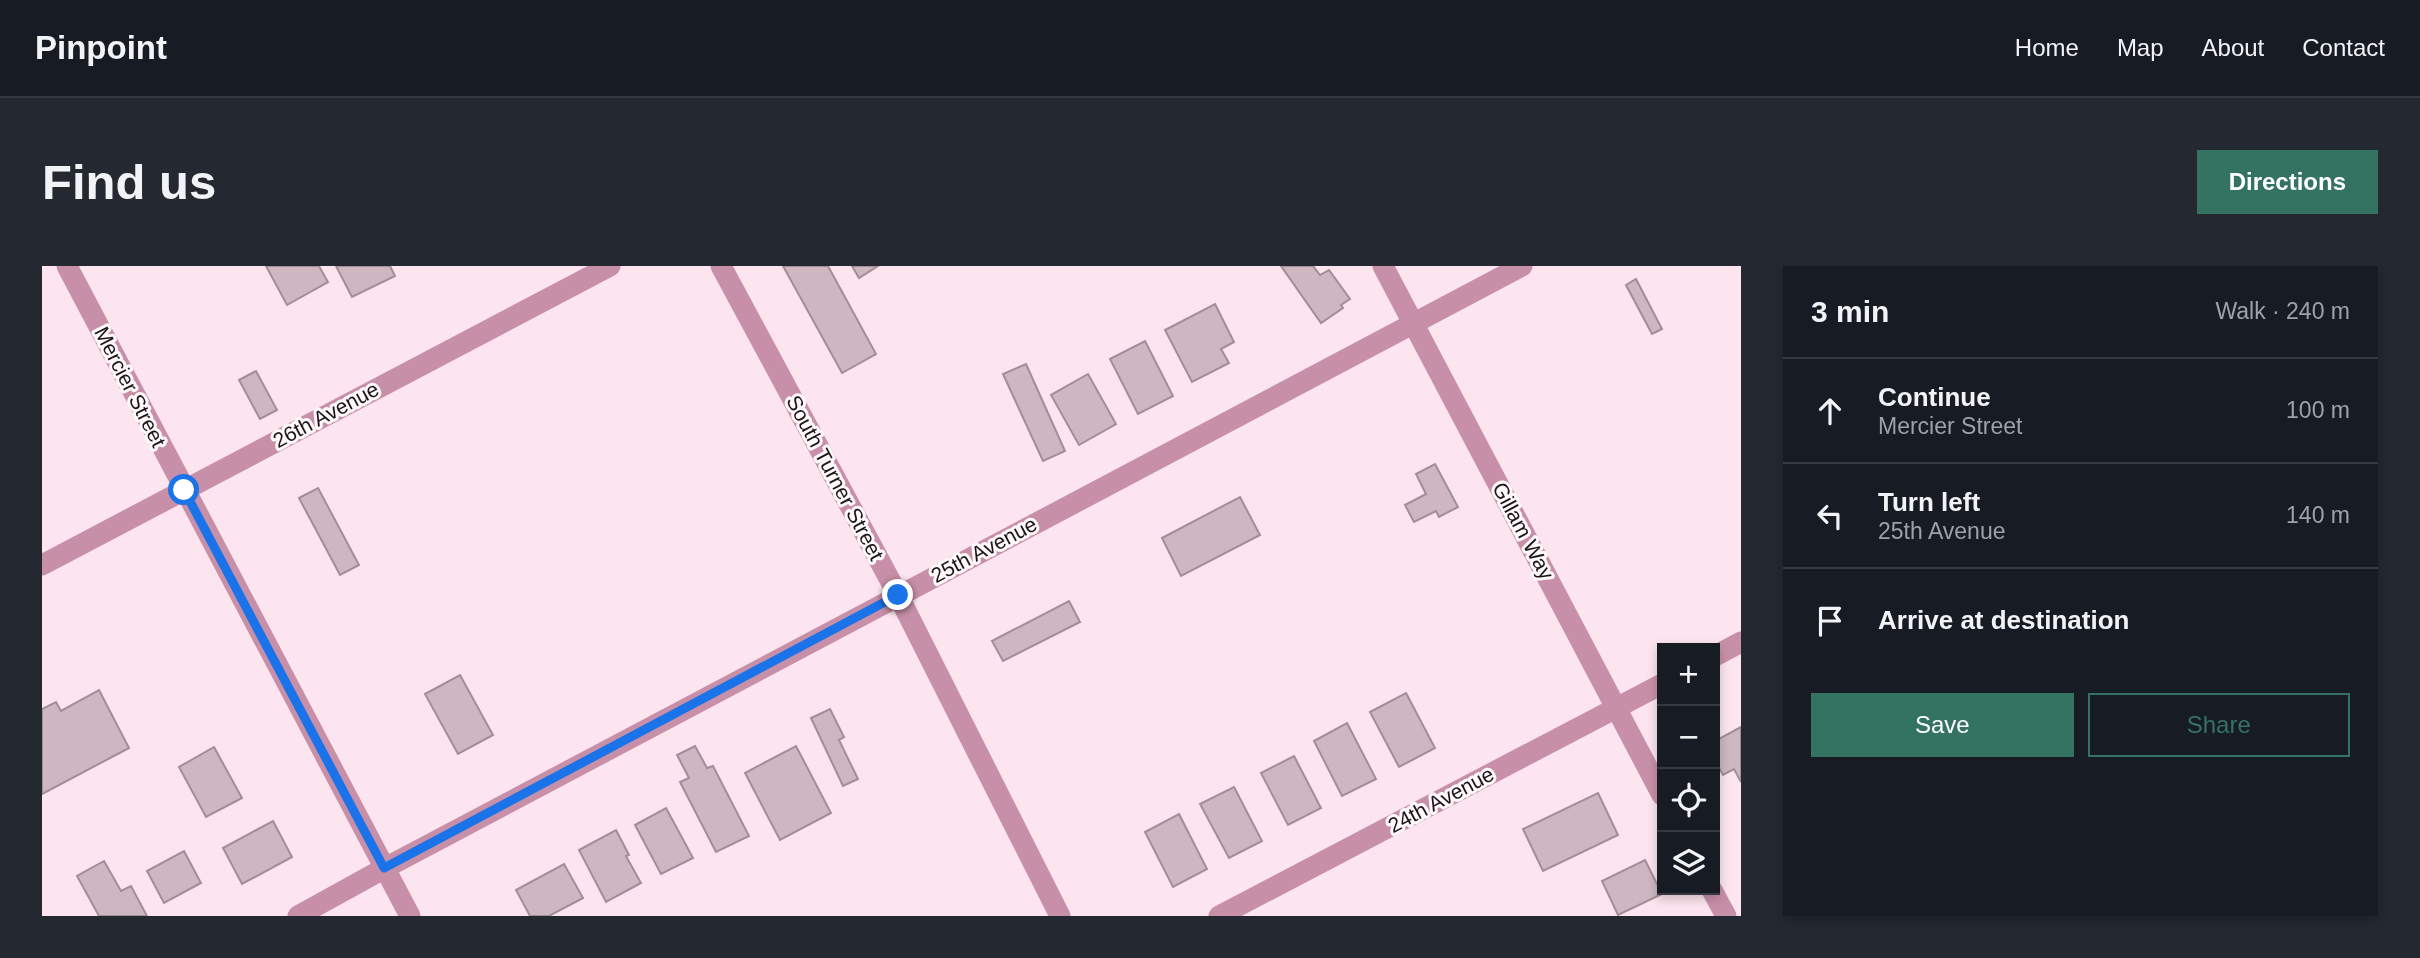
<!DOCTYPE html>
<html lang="en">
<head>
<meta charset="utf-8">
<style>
	:root { --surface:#171b24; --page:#242831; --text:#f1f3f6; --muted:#9ea1a6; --line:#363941; --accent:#347361 }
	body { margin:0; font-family:Helvetica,sans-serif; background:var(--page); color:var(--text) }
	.controls { position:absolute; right:21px; bottom:21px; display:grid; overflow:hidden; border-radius:0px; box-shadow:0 4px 10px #0003 }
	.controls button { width:63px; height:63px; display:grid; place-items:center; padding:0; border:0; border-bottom:2px solid var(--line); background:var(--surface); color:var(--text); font:35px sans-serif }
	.stop { position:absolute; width:21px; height:21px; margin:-16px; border:5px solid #1a73e8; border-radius:50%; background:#fff }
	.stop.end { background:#1a73e8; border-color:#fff; box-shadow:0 2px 7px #0008 }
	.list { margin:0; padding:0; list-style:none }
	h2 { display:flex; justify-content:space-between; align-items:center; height:91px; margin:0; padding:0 28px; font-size:30px }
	h2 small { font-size:23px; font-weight:400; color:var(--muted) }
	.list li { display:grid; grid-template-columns:46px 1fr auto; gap:21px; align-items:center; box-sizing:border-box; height:105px; padding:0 28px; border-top:2px solid var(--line) }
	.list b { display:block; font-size:26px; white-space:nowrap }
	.list p { margin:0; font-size:23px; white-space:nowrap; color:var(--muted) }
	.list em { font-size:23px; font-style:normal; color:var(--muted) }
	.actions { display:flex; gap:14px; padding:21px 28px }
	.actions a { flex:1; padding:16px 0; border:2px solid var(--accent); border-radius:0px; text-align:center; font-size:24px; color:var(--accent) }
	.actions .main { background:var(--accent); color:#fff }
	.icon { flex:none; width:38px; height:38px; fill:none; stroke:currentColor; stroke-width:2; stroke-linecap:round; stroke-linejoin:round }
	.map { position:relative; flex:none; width:1699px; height:650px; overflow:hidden; border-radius:0px }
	header { display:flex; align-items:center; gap:42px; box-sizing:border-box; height:98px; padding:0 35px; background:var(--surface); border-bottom:2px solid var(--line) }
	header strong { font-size:33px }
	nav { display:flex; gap:38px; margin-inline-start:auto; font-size:24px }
	.intro { display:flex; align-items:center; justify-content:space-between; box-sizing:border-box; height:168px; padding:0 42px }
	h1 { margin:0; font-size:49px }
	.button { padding:18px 32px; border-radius:0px; background:var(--accent); color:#fff; font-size:24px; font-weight:700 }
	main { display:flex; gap:42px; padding:0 42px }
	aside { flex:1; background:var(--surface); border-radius:0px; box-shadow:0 4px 10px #0003 }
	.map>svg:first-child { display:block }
	.building { fill:#cdb7c0; stroke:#a38e97; stroke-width:2 }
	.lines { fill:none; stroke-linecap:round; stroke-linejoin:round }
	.minor { stroke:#c890a8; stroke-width:21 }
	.route { stroke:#1a73e8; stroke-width:9 }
	.labels { text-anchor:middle; stroke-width:6; stroke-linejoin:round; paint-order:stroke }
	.street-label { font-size:21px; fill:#1c1518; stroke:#fdf8fa }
</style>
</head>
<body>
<header>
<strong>Pinpoint</strong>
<nav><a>Home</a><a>Map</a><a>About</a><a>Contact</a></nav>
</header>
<div class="intro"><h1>Find us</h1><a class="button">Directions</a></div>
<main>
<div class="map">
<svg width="1699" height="650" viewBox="0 0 1699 650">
	<rect width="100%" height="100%" fill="#fce5ee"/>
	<g class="building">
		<path d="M224,0H277L286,16L245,39Z"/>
		<path d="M294,0H348L353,10L310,31Z"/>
		<path d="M741,0H786L834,88L800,107Z"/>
		<path d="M810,0H836L817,12Z"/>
		<path d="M1239,0H1271L1278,9L1287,4L1308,33L1299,39L1301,42L1279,57Z"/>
		<path d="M1594,13L1620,63L1610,68L1584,19Z"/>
		<path d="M1173,38L1192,76L1179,83L1187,97L1150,116L1123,64Z"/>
		<path d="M1103,75L1131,130L1096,148L1068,93Z"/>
		<path d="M984,98L1023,185L1001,195L961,108Z"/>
		<path d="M214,105L235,144L218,153L197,114Z"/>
		<path d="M1046,108L1074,158L1037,179L1009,129Z"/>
		<path d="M1393,198L1416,241L1397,251L1394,245L1372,256L1363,239L1384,228L1374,208Z"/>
		<path d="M276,222L317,299L298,309L257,232Z"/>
		<path d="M1198,231L1218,269L1139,310L1120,272Z"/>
		<path d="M1027,335L1038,356L961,395L950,375Z"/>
		<path d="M418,409L451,469L416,488L383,428Z"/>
		<path d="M57,424L87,482L0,528V443L14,436L19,445Z"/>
		<path d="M1364,427L1393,482L1357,501L1328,446Z"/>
		<path d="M788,443L802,471L797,474L816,513L801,520L769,452Z"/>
		<path d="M1305,457L1334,513L1300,530L1272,475Z"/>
		<path d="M1699,461V516L1692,503L1681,509L1673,494V475Z"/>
		<path d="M653,480L665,502L671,500L707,570L674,586L638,516L647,512L635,489Z"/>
		<path d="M754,480L789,547L738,574L703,507Z"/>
		<path d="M172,481L200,532L164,551L137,501Z"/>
		<path d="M1252,490L1279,542L1246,559L1219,507Z"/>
		<path d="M1192,521L1220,575L1187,592L1158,538Z"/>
		<path d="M1556,527L1576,569L1501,605L1481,563Z"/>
		<path d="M624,542L651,592L619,608L593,559Z"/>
		<path d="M1137,548L1165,603L1131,621L1103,566Z"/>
		<path d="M231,555L250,591L200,618L181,582Z"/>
		<path d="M574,564L587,589L584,590L599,617L564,636L537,584Z"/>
		<path d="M142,585L159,617L122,637L105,605Z"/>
		<path d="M1603,594L1620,628L1576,649L1560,615Z"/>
		<path d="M62,595L79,625L89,620L105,650H57L35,610Z"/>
		<path d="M522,598L541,632L507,650H488L474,624Z"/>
	</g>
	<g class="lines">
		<g class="minor">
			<path d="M25,0L368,650"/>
			<path d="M679,0L856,329L1018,650"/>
			<path d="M1341,0L1620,529"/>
			<path d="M0,299L568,0"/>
			<path d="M1673,390L1699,376"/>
			<path d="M1670,624L1684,650"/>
			<path d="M256,650L343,602L1480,0"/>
			<path d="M1177,650L1620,418"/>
		</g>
	</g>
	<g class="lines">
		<path class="route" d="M142,224L342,602L856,329"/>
	</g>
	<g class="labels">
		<g class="street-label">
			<text transform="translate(88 121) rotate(63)" y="7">Mercier Street</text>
			<text transform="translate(284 149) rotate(-28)" y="7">26th Avenue</text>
			<text transform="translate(793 212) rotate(62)" y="7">South Turner Street</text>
			<text transform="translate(1481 265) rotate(62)" y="7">Gillam Way</text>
			<text transform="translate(942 284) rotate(-28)" y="7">25th Avenue</text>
			<text transform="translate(1399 534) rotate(-28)" y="7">24th Avenue</text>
		</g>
	</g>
</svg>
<div class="controls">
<button>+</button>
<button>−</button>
<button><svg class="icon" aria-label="locate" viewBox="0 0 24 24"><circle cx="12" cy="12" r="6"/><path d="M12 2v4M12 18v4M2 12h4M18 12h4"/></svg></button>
<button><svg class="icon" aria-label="layers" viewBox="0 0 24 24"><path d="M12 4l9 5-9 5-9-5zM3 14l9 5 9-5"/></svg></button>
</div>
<div class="stop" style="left:142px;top:224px"></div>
<div class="stop end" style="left:856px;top:329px"></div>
</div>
<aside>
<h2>3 min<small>Walk · 240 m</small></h2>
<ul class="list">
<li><svg class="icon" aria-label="ahead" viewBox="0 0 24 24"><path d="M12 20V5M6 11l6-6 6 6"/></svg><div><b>Continue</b><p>Mercier Street</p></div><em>100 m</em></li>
<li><svg class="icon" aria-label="left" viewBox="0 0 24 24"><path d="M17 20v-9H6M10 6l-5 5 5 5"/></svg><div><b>Turn left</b><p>25th Avenue</p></div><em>140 m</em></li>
<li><svg class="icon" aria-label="arrive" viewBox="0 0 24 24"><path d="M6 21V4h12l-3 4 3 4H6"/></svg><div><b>Arrive at destination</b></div></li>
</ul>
<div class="actions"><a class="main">Save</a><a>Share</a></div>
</aside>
</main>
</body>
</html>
